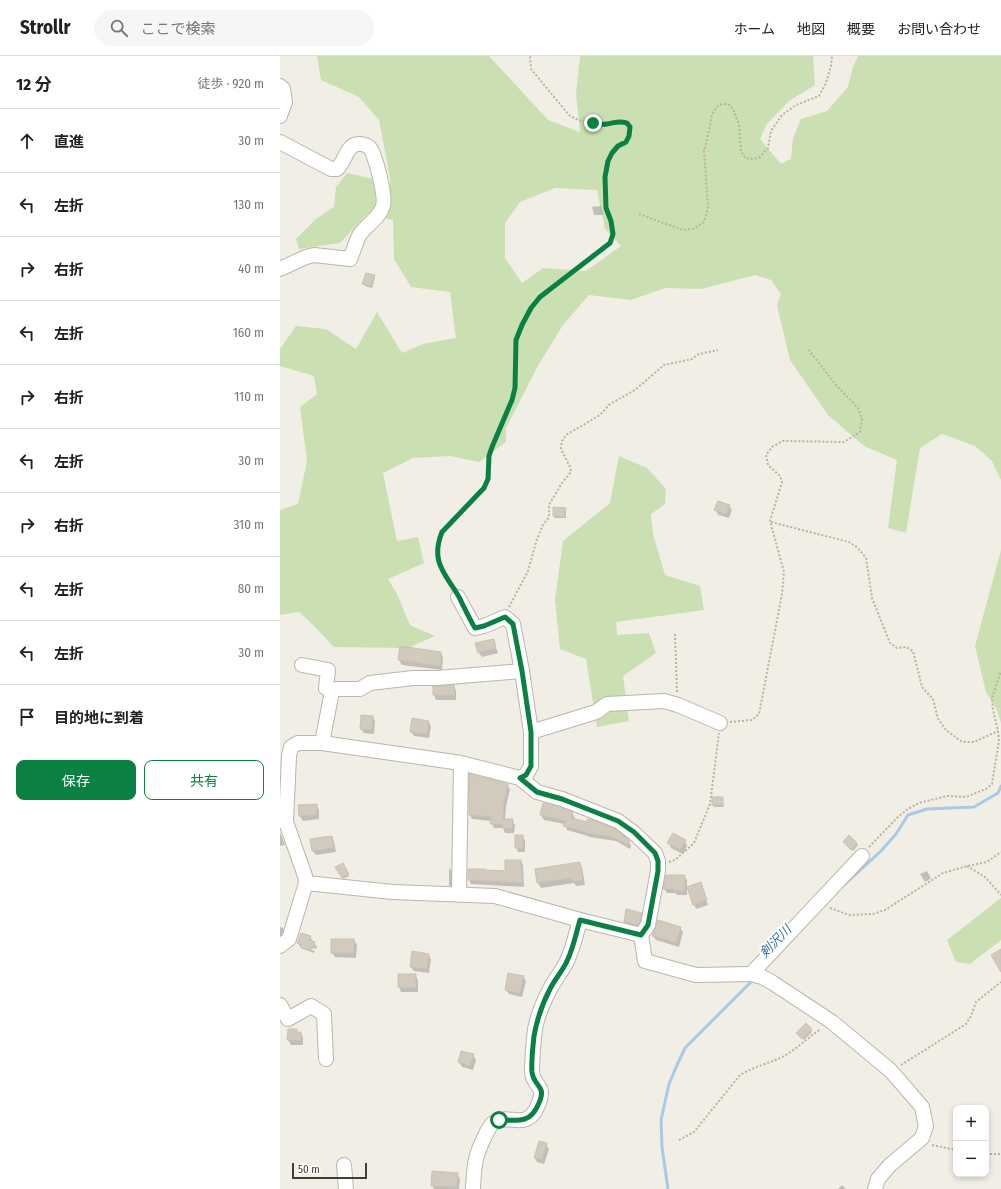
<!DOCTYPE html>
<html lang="ja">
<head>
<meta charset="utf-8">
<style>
	:root { --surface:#fff; --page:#f6f6f6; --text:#202124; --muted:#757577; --line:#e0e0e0; --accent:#0b8043 }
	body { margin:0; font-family:"Fira Sans Condensed","Noto Sans JP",sans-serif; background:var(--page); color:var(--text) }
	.controls { position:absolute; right:12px; bottom:12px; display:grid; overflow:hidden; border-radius:8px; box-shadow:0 2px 6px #0003 }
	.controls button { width:36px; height:36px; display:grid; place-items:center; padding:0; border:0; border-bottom:1px solid var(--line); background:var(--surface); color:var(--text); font:20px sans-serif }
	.scale { position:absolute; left:12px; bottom:10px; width:75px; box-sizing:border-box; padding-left:4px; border:2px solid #423e36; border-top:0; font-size:11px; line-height:14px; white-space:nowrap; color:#423e36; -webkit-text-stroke:3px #fff; paint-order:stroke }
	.stop { position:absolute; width:12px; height:12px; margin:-9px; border:3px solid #0b8043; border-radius:50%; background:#fff }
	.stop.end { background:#0b8043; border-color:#fff; box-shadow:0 1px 4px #0008 }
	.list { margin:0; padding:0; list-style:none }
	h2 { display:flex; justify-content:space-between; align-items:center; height:52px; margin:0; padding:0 16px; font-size:17px }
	h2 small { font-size:13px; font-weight:400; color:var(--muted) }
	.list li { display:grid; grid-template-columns:26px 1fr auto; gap:12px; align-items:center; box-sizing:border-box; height:64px; padding:0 16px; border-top:1px solid var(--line) }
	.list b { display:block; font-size:15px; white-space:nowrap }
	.list em { font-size:13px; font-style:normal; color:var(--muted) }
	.actions { display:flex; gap:8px; padding:12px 16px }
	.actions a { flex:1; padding:9px 0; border:1px solid var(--accent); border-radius:8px; text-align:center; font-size:14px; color:var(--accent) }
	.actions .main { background:var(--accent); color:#fff }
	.icon { flex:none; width:22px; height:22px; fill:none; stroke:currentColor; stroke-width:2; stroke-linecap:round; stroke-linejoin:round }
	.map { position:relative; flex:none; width:721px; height:1133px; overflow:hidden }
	header { display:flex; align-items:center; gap:24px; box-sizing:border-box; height:56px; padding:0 20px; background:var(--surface); border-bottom:1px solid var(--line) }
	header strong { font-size:19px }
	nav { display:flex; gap:22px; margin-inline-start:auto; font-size:14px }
	.search { width:280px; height:36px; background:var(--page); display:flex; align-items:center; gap:10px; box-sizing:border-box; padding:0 14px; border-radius:22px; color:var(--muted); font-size:15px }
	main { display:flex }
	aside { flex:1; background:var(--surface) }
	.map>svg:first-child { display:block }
	.green { fill:#cae0b3; fill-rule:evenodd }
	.shadow { fill:#0003 }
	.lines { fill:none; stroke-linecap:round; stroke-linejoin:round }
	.stream { stroke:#a8cae7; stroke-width:3 }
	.building { fill:#d1cabd; stroke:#cbc2b1 }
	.minor-casing { stroke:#bbb6a9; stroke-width:16 }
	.path { stroke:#bbb29c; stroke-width:2; stroke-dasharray:2 2; stroke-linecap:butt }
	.minor { stroke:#fff; stroke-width:14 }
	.route { stroke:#0b8043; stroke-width:5 }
	.labels { text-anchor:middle; stroke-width:4; stroke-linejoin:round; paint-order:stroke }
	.water-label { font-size:13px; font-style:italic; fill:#3c72a1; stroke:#fff }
</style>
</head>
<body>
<header>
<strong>Strollr</strong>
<div class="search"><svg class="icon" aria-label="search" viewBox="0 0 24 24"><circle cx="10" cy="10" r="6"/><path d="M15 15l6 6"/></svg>ここで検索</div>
<nav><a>ホーム</a><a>地図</a><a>概要</a><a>お問い合わせ</a></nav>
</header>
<main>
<aside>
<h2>12 分<small>徒歩 · 920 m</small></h2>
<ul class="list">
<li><svg class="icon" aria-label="ahead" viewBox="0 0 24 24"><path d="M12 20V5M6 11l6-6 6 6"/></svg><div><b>直進</b></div><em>30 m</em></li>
<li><svg class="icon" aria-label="left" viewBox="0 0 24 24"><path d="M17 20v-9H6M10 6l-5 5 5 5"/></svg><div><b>左折</b></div><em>130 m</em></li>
<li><svg class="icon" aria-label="right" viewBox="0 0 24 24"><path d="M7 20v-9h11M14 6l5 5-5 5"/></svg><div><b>右折</b></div><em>40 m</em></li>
<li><svg class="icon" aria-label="left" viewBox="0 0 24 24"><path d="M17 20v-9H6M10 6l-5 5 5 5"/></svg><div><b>左折</b></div><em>160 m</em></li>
<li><svg class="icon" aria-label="right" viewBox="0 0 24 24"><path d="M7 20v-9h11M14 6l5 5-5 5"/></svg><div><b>右折</b></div><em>110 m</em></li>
<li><svg class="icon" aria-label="left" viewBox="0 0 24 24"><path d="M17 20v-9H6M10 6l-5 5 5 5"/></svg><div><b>左折</b></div><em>30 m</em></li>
<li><svg class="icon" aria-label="right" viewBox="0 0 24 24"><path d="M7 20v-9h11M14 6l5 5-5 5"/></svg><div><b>右折</b></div><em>310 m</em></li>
<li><svg class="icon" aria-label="left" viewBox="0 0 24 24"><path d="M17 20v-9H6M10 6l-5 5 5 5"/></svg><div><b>左折</b></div><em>80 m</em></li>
<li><svg class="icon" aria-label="left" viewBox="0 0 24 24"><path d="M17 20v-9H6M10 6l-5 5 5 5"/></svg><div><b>左折</b></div><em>30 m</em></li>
<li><svg class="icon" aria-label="arrive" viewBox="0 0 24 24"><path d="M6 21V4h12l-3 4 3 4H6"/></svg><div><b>目的地に到着</b></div></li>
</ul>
<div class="actions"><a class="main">保存</a><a>共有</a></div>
</aside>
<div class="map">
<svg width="721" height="1133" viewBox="0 0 721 1133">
	<rect width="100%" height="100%" fill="#f1eee6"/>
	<g class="green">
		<path d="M37,0H209L268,64L300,76L296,38L300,0H533L535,29L509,45L487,68L480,83L501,108L511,103L513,82L521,63L547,55L568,31L573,11L578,0H721V424L712,405L695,390L662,378L640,392L626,477L608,472L617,404L584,390L548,359L510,304L497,250L501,238L491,224L475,219L421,233L385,232L351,244L309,239L283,269L259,308L226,372V386L199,406L170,400L133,402L103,417L117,485L138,481L144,507L108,523L117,538L130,569L155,580L128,592L54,591L32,568L19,556L0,559V454L18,448L27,405L20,351L37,338L34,320L0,310V293L16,270L46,273L76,293L97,256L122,297L143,288L176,282L170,236L131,231L114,203L113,164L87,158L60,187L19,193L16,183L36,163L54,151L56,131L67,117L111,127L99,64L79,41L41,24ZM275,132L317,134L325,173L341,190L306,215L263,212L242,227L225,202V167L240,146Z"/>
		<path d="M339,400L367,412L386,433L385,448L371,458L373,478L385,519L420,530L424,554L336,566L337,579L369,577L376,597L343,620L349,665L317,671L306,603L280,593L275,544L283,485L330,447Z"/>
		<path d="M721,494V667L716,652L706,636L695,590Z"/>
		<path d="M721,842V884L690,908L676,906L667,884Z"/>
	</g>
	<g class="shadow">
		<path d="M321,150L323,159H314L312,151Z"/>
		<path d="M94,220L95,222L92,232L85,230L84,228Z"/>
		<path d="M449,450L452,454L449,462L438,459L436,454Z"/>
		<path d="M285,453L286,455V462H275L274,460Z"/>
		<path d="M213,584L218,597L202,601L199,597Z"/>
		<path d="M120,591L160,596L163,601L162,614L122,609L119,604Z"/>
		<path d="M174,630L176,635V644H156L154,639Z"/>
		<path d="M93,661L95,665L94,678L84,677L81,673Z"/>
		<path d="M149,666L151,671L149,682L134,680L131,675Z"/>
		<path d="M227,729L230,733L226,751L225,764H232L235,769L234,777H225L223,772H214L211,765L192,763L190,759Z"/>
		<path d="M442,742L444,751H434L433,749Z"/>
		<path d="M36,749L39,754V763L23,765L20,760Z"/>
		<path d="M292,757L295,762L294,764L308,767L349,785L351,790L350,793L336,785L309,781L308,780L287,774L285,768L264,764L261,759Z"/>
		<path d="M0,776L5,789L0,790Z"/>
		<path d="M243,780L245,785V796H238L236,791Z"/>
		<path d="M51,781L54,786L56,796L36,799L33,795Z"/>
		<path d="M569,781L578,789L573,795L564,786Z"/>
		<path d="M405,785L407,790L403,798L391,792L389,787Z"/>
		<path d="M241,805L243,809L244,831L191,828L189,824V814L226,816Z"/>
		<path d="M300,807L302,811L305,829L296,830L294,827L261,832L258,827L256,814Z"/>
		<path d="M62,808L69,820L63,823L57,811Z"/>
		<path d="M169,812L173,817V834L169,829Z"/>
		<path d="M647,815L651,822L645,826L640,818Z"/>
		<path d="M404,820L407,824V839H397L396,837H387L384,833Z"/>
		<path d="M420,827L428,849L416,853L414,848Z"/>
		<path d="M361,857L364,862L360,874L348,871L345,866Z"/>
		<path d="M0,871L3,872L4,874L2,880L0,882Z"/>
		<path d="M400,872L403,876L399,891L376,884L373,880Z"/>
		<path d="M30,881L37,891L36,893L21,888V890L35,895L34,897L21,892L18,887Z"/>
		<path d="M74,884L77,889L76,902L55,901L52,897Z"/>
		<path d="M148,898L151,903L149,917L134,915L131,911Z"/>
		<path d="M119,919H135L138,924V936H121L119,931Z"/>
		<path d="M243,920L246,925L242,941L229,938L226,934Z"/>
		<path d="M9,974H16L18,977H21L23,982V989H11L8,984Z"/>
		<path d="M531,974L532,976L524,984L519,979Z"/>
		<path d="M193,999L196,1004L193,1014L182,1011L179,1006Z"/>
		<path d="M266,1088L269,1093L264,1108L257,1106L255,1102Z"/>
		<path d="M177,1118L180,1123L179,1133H154L152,1129Z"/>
		<path d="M562,1129L566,1133H558Z"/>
	</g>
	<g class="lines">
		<g class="stream">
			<path d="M564,829L601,795L616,778L628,759L647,753L694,751L718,737L721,730"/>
			<path d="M388,1133L382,1091L381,1064L389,1028L397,1009L405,992L474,923"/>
		</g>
	</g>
	<g class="building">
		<path d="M86,217L95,219L91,230L82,228Z"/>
		<path d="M438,445L450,449L446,458L434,454Z"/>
		<path d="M273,451L286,452L285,461L273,460Z"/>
		<path d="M214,583L216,592L198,597L195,587Z"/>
		<path d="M120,590L161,596L160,610L118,604Z"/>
		<path d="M174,629V640L153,639V630Z"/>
		<path d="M81,659L93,660L92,674L80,673Z"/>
		<path d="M132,662L149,665L147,678L130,676Z"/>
		<path d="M189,718L228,728L224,746L223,763H233L232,773L222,772V768H210L211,761L189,759Z"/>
		<rect x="432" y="741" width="11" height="8"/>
		<path d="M263,747L279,751L293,756L291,762L307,766V763L312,764L334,772L350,785L347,789L333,781L305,777V776L283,770L285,765L260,759Z"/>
		<path d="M37,748V759L19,760L18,749Z"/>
		<path d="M393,777L406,784L400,794L387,787Z"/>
		<rect x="235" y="779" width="8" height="13"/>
		<path d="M569,779L577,787L571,794L563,786Z"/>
		<path d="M52,780L54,792L32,795L30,783Z"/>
		<path d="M225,804H241L242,827L188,824V813H205V814L225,815Z"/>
		<path d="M300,806L303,824L292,826V822L257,827L255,813Z"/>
		<path d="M63,807L69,818L62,822L55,811Z"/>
		<path d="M386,819H405V835H394V833H383Z"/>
		<path d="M421,826L427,844L413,849L407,831Z"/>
		<path d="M346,853L362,857L360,866L357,869L344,866Z"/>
		<path d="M378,864L401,871L396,887L372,880Z"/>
		<path d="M21,877L31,880L29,884L35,886L32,893L17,887Z"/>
		<rect x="51" y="883" width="23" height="14"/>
		<path d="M721,893V916L711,899Z"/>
		<path d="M132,895L149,898L147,913L130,911Z"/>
		<path d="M228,917L244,920L240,937L225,934Z"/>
		<path d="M118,918H136V932L118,931Z"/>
		<path d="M526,967L532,973L522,983L516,977Z"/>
		<path d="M8,973H17V976H21V985L7,984Z"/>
		<path d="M181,995L194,998L190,1010L178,1006Z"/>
		<path d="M259,1085L267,1087L262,1104L254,1102Z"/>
		<path d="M152,1115L178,1117L177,1131L151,1130Z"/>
	</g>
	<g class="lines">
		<defs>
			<g id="minor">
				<path d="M0,30L3,33L5,46L0,60"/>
				<path d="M0,86L51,113H57C64,107 66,93 74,89C79,87 85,88 89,91C95,96 106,141 103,150C100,161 87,169 80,178C77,182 73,197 70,203L34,199L26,201L0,213"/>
				<path d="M178,541L195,572L204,570L225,561L233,568L242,615L251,676V710L246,719L240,722"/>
				<path d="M22,609L48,614L46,632L52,635"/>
				<path d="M251,676L316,656L327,648L384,645L398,649L440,667"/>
				<path d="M42,687L52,635L56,633H80L90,627L133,622H157L242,615"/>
				<path d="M0,765L6,766L25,820L26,827L9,883L0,890"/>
				<path d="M6,766L9,700L11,691L18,687H42L181,707L240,722L257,736L282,743L338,765L354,777L375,797L378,805V815L368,869L361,879"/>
				<path d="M26,827L113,836L215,840L300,864L361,879L365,905L416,919L471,918L482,921L493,927L552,966L611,1015L642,1051L646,1070L642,1082L610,1109L598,1123L595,1133"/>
				<path d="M179,838L181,707"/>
				<path d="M471,918L582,800"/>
				<path d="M0,949L8,963L31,950L44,958L46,1003"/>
				<path d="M64,1109L66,1133"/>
				<path d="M193,1133C194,1109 195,1099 206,1078C208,1074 210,1068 215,1066C230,1057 247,1076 258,1049C267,1027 253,1032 252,1016C252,1005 253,993 254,982C255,965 263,946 271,931C276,922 283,914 287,905C293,892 296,878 300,864"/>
			</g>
		</defs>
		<use href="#minor" class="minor-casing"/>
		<g class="path">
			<path d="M359,158L403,174L413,173L424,166L428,151L424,95L429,75L432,58L438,50L442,48H448L453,53L459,69L461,95L465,102L473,103L480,101L488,92L491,75L502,59L516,49L539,40L546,27L551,10L552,0"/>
			<path d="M491,466L569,486L578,492L586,502L592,542L610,587L617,592L626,591L633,595L642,631L653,643L658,663L666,674L682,686H694L718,675"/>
			<path d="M172,531C159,511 152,500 162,476C175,461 191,448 203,432C211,421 207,409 210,397C216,375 232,355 235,332C237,317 233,300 236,284C239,273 245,261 252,251C267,230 328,198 332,180C335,170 328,160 326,151C324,137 324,119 328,106C330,100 333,94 338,91C340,89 343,88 345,86C351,81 351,73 347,67L337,65L327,68L313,67L298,64L289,59L251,13L250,0"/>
			<path d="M229,551L248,515L257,483L263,469L269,461V449L282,427L291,416L290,411L281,393L282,385L286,379L320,359L330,348L355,334L384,309L412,303L419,298L438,294"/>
			<path d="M395,578L397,637"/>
			<path d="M450,666L472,664L479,658L502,538L504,516L490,465L502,426L500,420L488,409L486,399L492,391L503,385L564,386L580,376L582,363L578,352L557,330L528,293"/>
			<path d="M589,791L618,761L628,753L639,747L667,740L686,741L706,733L712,728L719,685L718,675L713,654L712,642L721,615"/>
			<path d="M389,806L395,804L414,787L430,748L439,677"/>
			<path d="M687,810L705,821L721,839"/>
			<path d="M550,852L569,859L593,858L605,854L663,817L687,810L707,806L721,796"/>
			<path d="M621,1009L686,968L691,960L696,946L721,926"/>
			<path d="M399,1084L414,1076L460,1019C473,1011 487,1008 500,1002C515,995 527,982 541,973"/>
			<path d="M652,1089L676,1094"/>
			<path d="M706,1098H721"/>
		</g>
		<use href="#minor" class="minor"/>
	</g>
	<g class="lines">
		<path class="route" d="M219,1064C237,1064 250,1068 258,1049C268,1029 254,1032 252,1016C251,1006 253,990 254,980C257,963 263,946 271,931C276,922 283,914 287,905C293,893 296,878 300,864L361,879L368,869L378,815V805L375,797L354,776L338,765L282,743L257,736L240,722L246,719L251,710V676L242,615L233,568L225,561L204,570L195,572C189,562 184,551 179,541C165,517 150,506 162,476L204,432L208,423L209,400L212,391L232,344L235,332L236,284L242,269L251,252L260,241L330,187L333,178L331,165L326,152L325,121L328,105L332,97L338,90L346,86L349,80L350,71L347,67C338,64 336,67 327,68C323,69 318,67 313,67"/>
	</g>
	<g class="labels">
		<g class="water-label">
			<text transform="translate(495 885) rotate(-46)" y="5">剣沢川</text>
		</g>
	</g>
</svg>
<div class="controls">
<button>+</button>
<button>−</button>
</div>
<div class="scale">50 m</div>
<div class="stop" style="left:219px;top:1064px"></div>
<div class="stop end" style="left:313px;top:67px"></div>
</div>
</main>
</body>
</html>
